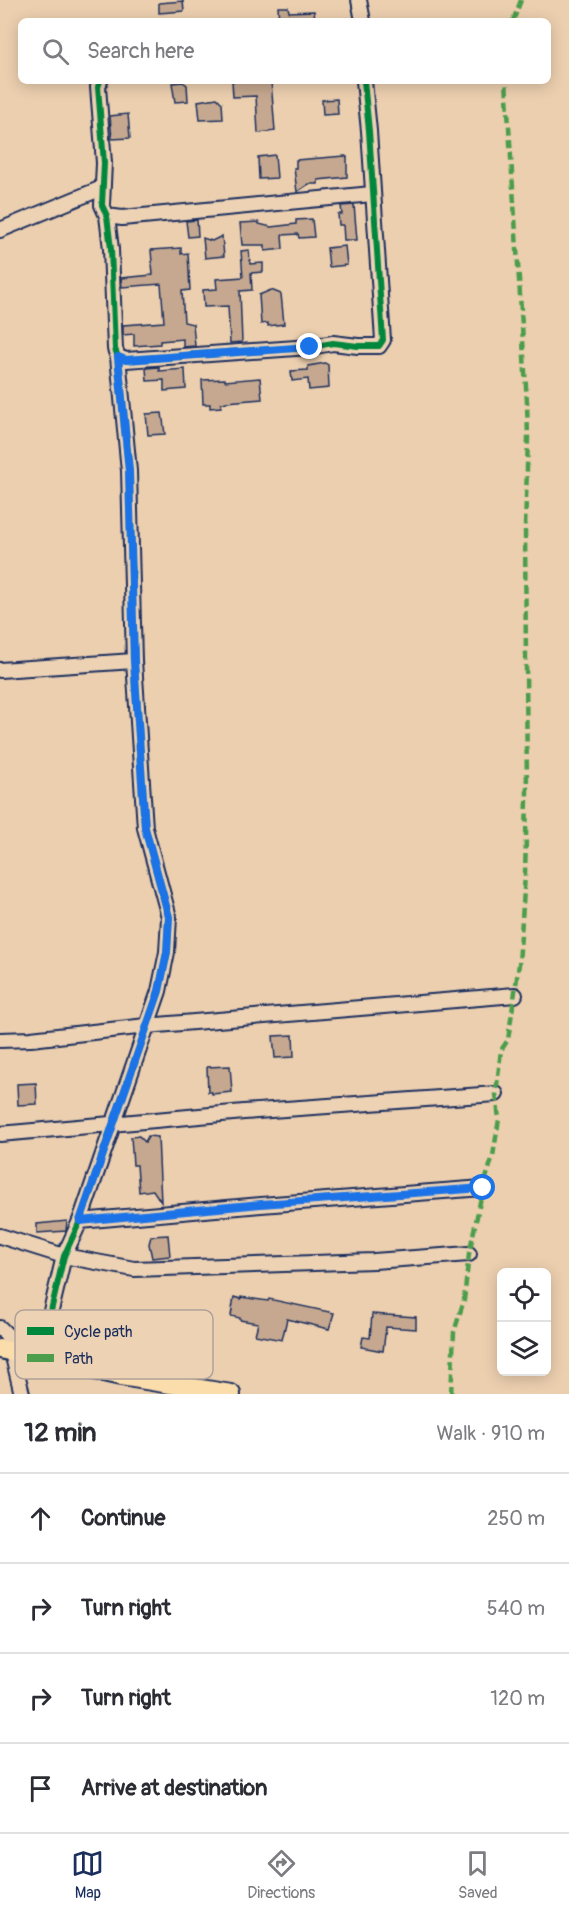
<!DOCTYPE html>
<html lang="en">
<head>
<meta charset="utf-8">
<style>
	:root { --surface:#fff; --page:#f2f2f3; --text:#2b2b33; --muted:#7c7c81; --line:#e1e1e2; --accent:#1b2f5e }
	body { margin:0; font-family:Pangolin,sans-serif; background:var(--page); color:var(--text) }
	.controls { position:absolute; right:18px; bottom:18px; display:grid; overflow:hidden; border-radius:9px; box-shadow:0 3px 15px #0003 }
	.controls button { width:54px; height:54px; display:grid; place-items:center; padding:0; border:0; border-bottom:2px solid var(--line); background:var(--surface); color:var(--text); font:30px sans-serif }
	.stop { position:absolute; width:18px; height:18px; margin:-14px; border:4px solid #1a73e8; border-radius:50%; background:#fff }
	.stop.end { background:#1a73e8; border-color:#fff; box-shadow:0 2px 6px #0008 }
	.list { margin:0; padding:0; list-style:none }
	h2 { display:flex; justify-content:space-between; align-items:center; height:78px; margin:0; padding:0 24px; font-size:26px }
	h2 small { font-size:20px; font-weight:400; color:var(--muted) }
	.list li { display:grid; grid-template-columns:39px 1fr auto; gap:18px; align-items:center; box-sizing:border-box; height:90px; padding:0 24px; border-top:2px solid var(--line) }
	.list b { display:block; font-size:22px; white-space:nowrap }
	.list em { font-size:20px; font-style:normal; color:var(--muted) }
	.icon { flex:none; width:33px; height:33px; fill:none; stroke:currentColor; stroke-width:2; stroke-linecap:round; stroke-linejoin:round }
	.map { position:relative; flex:none; width:569px; height:1394px; overflow:hidden }
	.search { position:absolute; background:var(--surface); box-shadow:0 3px 15px #0003; left:18px; right:18px; top:18px; height:66px; display:flex; align-items:center; gap:15px; box-sizing:border-box; padding:0 21px; border-radius:9px; color:var(--muted); font-size:22px }
	.sheet { height:438px; background:var(--surface) }
	nav { display:flex; justify-content:space-around; align-items:center; box-sizing:border-box; height:84px; border-top:2px solid var(--line); background:var(--surface); font-size:16px; color:var(--muted) }
	nav a { display:grid; justify-items:center; gap:3px }
	nav .on { color:var(--accent) }
	.map>svg:first-child { display:block }
	.building { fill:#c5a88f; stroke:#1b2f5e; stroke-width:1.5 }
	.lines { fill:none; stroke-linecap:round; stroke-linejoin:round }
	.minor-casing { stroke:#1b2f5e; stroke-width:18 }
	.major-casing { stroke:#1b2f5e; stroke-width:22 }
	.minor { stroke:#edd2b4; stroke-width:14 }
	.major { stroke:#faddab; stroke-width:18 }
	.quiet { stroke:#4c9d4c; stroke-width:4.5; stroke-dasharray:9 4.5; stroke-linecap:butt }
	.cycleway-casing { stroke:#edd2b4; stroke-width:10 }
	.cycleway { stroke:#00873e; stroke-width:6 }
	.route { stroke:#1a73e8; stroke-width:8 }
	.key { fill:#edd2b4; stroke:#aea19a; stroke-width:1.5 }
	.key-label { font-size:16px; fill:#1b2f5e }
</style>
</head>
<body>
<div class="map">
<svg width="569" height="1394" viewBox="0 0 569 1394">
	<rect width="100%" height="100%" fill="#eccfaf"/>
	<filter id="ink" filterUnits="userSpaceOnUse"><feTurbulence type="fractalNoise" baseFrequency=".0167" numOctaves="2"/><feDisplacementMap in="SourceGraphic" scale="12" xChannelSelector="R" yChannelSelector="G"/><feConvolveMatrix kernelMatrix="1 2 1 2 8 2 1 2 1" color-interpolation-filters="sRGB"/></filter>
	<g filter="url(#ink)">
		<g class="building">
			<path d="M183,1L184,11L159,13V3Z"/>
			<path d="M278,7H288L289,12L314,11L315,20L279,21Z"/>
			<path d="M232,81H271L275,131L258,133L256,96L233,97Z"/>
			<path d="M183,82L187,85L188,101L175,102L172,83Z"/>
			<path d="M217,98L222,103L223,119L200,120L198,101Z"/>
			<path d="M337,99L338,114L323,115L322,100Z"/>
			<path d="M128,114L130,138L112,139L110,116Z"/>
			<path d="M275,155L277,178L259,179L258,157Z"/>
			<path d="M345,156L347,157V177L318,180V184H309L297,192L294,168H296V160Z"/>
			<path d="M354,205L357,240H344L343,225H339L338,214H342L341,206Z"/>
			<path d="M312,219L314,237L299,238L298,234L282,235L283,249L265,251V245H242L240,223L259,222V224L271,227L296,224V220Z"/>
			<path d="M197,220L198,236L188,237L186,221Z"/>
			<path d="M222,236L224,256L205,258L203,238L212,241Z"/>
			<path d="M345,246L347,265L329,267L327,248Z"/>
			<path d="M181,248V254L188,253L190,290L182,291L184,322L193,324L195,346L183,347V339L160,341V344L134,346V334L123,335V325L164,322L161,284L122,287L121,278L153,275L151,250Z"/>
			<path d="M249,250L250,264L263,263V272L251,273L252,290L240,291L242,342L230,343L228,306L204,307L203,290L217,289L216,279L243,277L241,251Z"/>
			<path d="M271,290L281,294L284,324L268,326V323L261,324L259,295Z"/>
			<path d="M325,363L328,365L329,388L309,390L308,379L292,381L291,371L308,370V366Z"/>
			<path d="M159,367V371L185,369L186,389L164,391V380L147,381L146,368Z"/>
			<path d="M260,378L262,399L226,402L221,404V407L210,408V404H203L202,380L225,379V381Z"/>
			<path d="M162,413L165,434L148,435L146,414Z"/>
			<path d="M293,1035L294,1057L275,1058L273,1036Z"/>
			<path d="M230,1066L232,1092L212,1094V1092H208L207,1067Z"/>
			<path d="M36,1083L37,1104L18,1105L17,1084Z"/>
			<path d="M139,1136L145,1142L148,1136L158,1137L161,1202L153,1190L139,1192L137,1165H133L131,1137Z"/>
			<path d="M67,1221L66,1231L37,1233V1224Z"/>
			<path d="M168,1235L170,1256L152,1258L149,1244L151,1236Z"/>
			<path d="M234,1297L241,1299V1297L268,1301L269,1299L334,1313L329,1329L287,1319L282,1340L255,1335L258,1323L240,1320V1318L231,1316Z"/>
			<path d="M372,1314L416,1317V1329L386,1327L383,1351L361,1347L363,1337L370,1338Z"/>
		</g>
		<g class="lines">
			<defs>
				<g id="minor">
					<path d="M359,0L363,21"/>
					<path d="M100,81L98,87L104,163L102,205L107,216L111,249L115,349L118,357L126,360L310,347L333,343L358,346H379L383,340L369,131L364,81"/>
					<path d="M107,216L122,218L372,194"/>
					<path d="M0,230L102,188"/>
					<path d="M0,670L134,661"/>
					<path d="M0,1040L31,1039L146,1026L515,995"/>
					<path d="M0,1134L244,1112L496,1094"/>
					<path d="M80,1221L261,1205L483,1188"/>
					<path d="M0,1236L64,1256L134,1269L374,1261L469,1254"/>
					<path d="M0,1328L8,1336L22,1394"/>
					<path d="M44,1359L50,1315L64,1256L80,1221L159,991L167,952L169,917L145,828L134,661L129,471L118,357"/>
				</g>
				<path id="major" d="M0,1349L121,1376L231,1394"/>
			</defs>
			<use href="#minor" class="minor-casing"/>
			<use href="#major" class="major-casing"/>
			<use href="#minor" class="minor"/>
			<use href="#major" class="major"/>
			<g class="quiet">
				<path d="M513,21L521,0"/>
				<path d="M451,1394L454,1332L464,1300L469,1254L483,1188L493,1156L499,1119L496,1094L501,1050L508,1040L519,964L525,875L527,798L525,528L528,438L527,402L506,81"/>
			</g>
			<defs>
				<g id="cycleway">
					<path d="M100,81L98,87L104,163L102,205L107,216L111,249L115,349L118,357L126,360L310,347L333,343L358,346H379L383,340L369,131L364,81"/>
					<path d="M44,1359L50,1315L64,1256L80,1221L159,991L167,952L169,917L145,828L134,661L129,471L118,357"/>
				</g>
			</defs>
			<use href="#cycleway" class="cycleway-casing"/>
			<use href="#cycleway" class="cycleway"/>
		</g>
	</g>
	<g class="lines" filter="url(#ink)">
		<path class="route" d="M310,347L126,360L118,357L129,471L134,661L145,828L169,917L167,952L159,991L80,1221L261,1204L483,1188"/>
	</g>
	<rect x="15" y="1310" width="198" height="69" rx="9" class="key"/>
	<rect x="27" y="1327" width="27" height="8" fill="#00873e"/>
	<rect x="27" y="1354" width="27" height="8" fill="#4c9d4c"/>
	<g class="key-label">
		<text x="64" y="1337">Cycle path</text>
		<text x="64" y="1364">Path</text>
	</g>
</svg>
<div class="controls">
<button><svg class="icon" aria-label="locate" viewBox="0 0 24 24"><circle cx="12" cy="12" r="6"/><path d="M12 2v4M12 18v4M2 12h4M18 12h4"/></svg></button>
<button><svg class="icon" aria-label="layers" viewBox="0 0 24 24"><path d="M12 4l9 5-9 5-9-5zM3 14l9 5 9-5"/></svg></button>
</div>
<div class="stop" style="left:483px;top:1188px"></div>
<div class="stop end" style="left:310px;top:347px"></div>
<div class="search"><svg class="icon" aria-label="search" viewBox="0 0 24 24"><circle cx="10" cy="10" r="6"/><path d="M15 15l6 6"/></svg>Search here</div>
</div>
<section class="sheet">
<h2>12 min<small>Walk · 910 m</small></h2>
<ul class="list">
<li><svg class="icon" aria-label="ahead" viewBox="0 0 24 24"><path d="M12 20V5M6 11l6-6 6 6"/></svg><div><b>Continue</b></div><em>250 m</em></li>
<li><svg class="icon" aria-label="right" viewBox="0 0 24 24"><path d="M7 20v-9h11M14 6l5 5-5 5"/></svg><div><b>Turn right</b></div><em>540 m</em></li>
<li><svg class="icon" aria-label="right" viewBox="0 0 24 24"><path d="M7 20v-9h11M14 6l5 5-5 5"/></svg><div><b>Turn right</b></div><em>120 m</em></li>
<li><svg class="icon" aria-label="arrive" viewBox="0 0 24 24"><path d="M6 21V4h12l-3 4 3 4H6"/></svg><div><b>Arrive at destination</b></div></li>
</ul>
</section>
<nav>
<a class="on"><svg class="icon" aria-label="map" viewBox="0 0 24 24"><path d="M3 6l6-2 6 2 6-2v14l-6 2-6-2-6 2zM9 4v14M15 6v14"/></svg>Map</a>
<a><svg class="icon" aria-label="directions" viewBox="0 0 24 24"><path d="M12 3l9 9-9 9-9-9zM9 14v-3h6M13 9l2 2-2 2"/></svg>Directions</a>
<a><svg class="icon" aria-label="saved" viewBox="0 0 24 24"><path d="M7 4h10v16l-5-4-5 4z"/></svg>Saved</a>
</nav>
</body>
</html>
